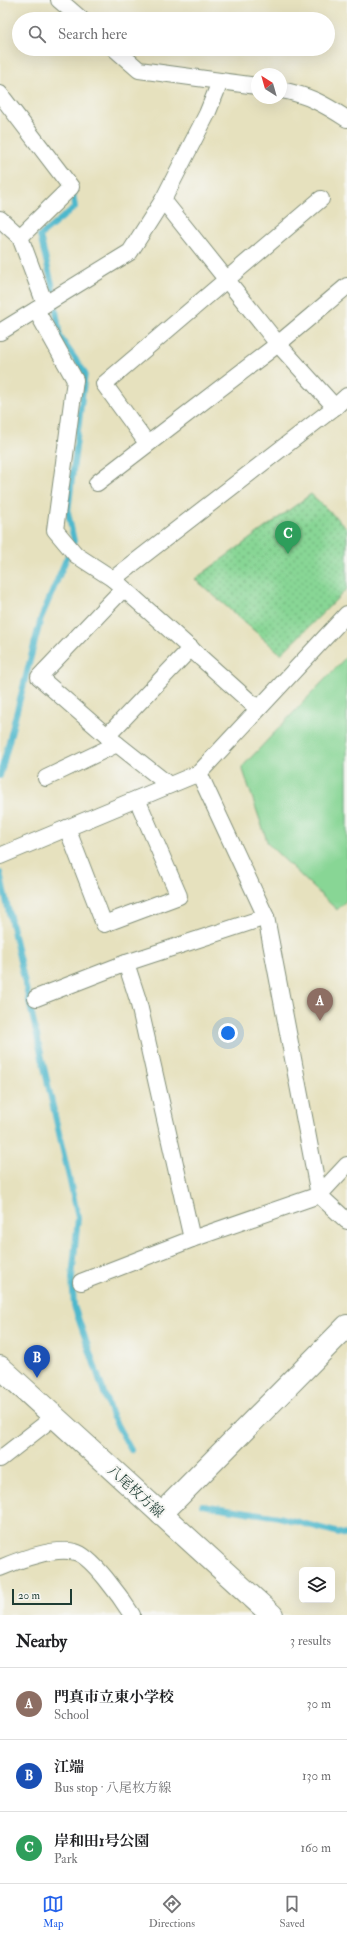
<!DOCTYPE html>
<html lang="en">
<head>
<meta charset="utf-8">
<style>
	:root { --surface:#fff; --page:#f2f2f2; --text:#202124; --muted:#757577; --line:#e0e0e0; --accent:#2563eb }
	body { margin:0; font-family:"IM FELL Double Pica","Noto Serif JP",serif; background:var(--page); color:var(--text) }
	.controls { position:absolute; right:12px; bottom:12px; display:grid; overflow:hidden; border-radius:6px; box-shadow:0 4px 16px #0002 }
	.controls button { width:36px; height:36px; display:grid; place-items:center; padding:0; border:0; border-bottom:1px solid var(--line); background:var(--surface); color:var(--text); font:20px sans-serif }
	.compass { position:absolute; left:251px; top:68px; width:36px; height:36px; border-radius:50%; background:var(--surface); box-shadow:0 4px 16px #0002; rotate:323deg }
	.scale { position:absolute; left:12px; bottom:10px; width:60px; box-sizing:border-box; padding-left:4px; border:2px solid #1f3d34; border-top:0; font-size:11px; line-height:14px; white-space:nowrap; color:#1f3d34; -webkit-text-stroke:3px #f6f6f2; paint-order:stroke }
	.you { position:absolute; left:228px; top:1033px; width:14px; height:14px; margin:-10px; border:3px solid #fff; border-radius:50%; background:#1a73e8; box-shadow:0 0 0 6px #1a73e833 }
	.badge { display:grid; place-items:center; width:26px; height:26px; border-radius:50%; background:var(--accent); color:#fff; font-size:13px; font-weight:700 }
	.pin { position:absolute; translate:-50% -33px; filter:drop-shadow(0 1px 2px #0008) }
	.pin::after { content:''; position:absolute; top:21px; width:14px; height:12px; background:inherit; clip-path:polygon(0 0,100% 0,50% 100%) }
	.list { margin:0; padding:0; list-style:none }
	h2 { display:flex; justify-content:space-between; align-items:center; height:52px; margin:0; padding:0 16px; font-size:17px }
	h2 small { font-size:13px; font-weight:400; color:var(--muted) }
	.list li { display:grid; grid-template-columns:26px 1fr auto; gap:12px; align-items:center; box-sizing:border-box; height:72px; padding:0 16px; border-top:1px solid var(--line) }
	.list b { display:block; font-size:15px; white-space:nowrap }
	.list p { margin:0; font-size:13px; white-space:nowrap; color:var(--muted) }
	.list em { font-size:13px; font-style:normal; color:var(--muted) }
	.icon { flex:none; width:22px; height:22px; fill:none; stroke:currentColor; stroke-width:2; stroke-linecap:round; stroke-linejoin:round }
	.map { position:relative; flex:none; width:347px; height:1615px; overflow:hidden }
	.search { position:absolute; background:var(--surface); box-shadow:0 4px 16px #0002; left:12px; right:12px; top:12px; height:44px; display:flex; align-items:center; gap:10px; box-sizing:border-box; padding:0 14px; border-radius:22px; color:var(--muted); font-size:15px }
	.sheet { height:268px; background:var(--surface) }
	nav { display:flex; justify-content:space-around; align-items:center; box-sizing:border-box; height:56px; border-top:1px solid var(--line); background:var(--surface); font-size:11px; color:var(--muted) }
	nav a { display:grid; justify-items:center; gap:2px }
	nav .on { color:var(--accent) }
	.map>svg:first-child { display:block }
	.green { fill:#88d695; stroke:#548a64 }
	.park { fill:url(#park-dots); stroke:#548a64 }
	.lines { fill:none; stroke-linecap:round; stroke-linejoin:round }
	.stream { stroke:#4eb8cc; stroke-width:6 }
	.street-casing { stroke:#828f79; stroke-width:18 }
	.secondary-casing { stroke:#828f79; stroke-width:24 }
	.primary-casing { stroke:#828f79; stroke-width:24 }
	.street { stroke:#fff; stroke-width:16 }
	.secondary { stroke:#fff; stroke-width:22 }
	.primary { stroke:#fff; stroke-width:22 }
	.labels { text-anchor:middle; stroke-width:4; stroke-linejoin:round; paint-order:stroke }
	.street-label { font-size:14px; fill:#1f3d34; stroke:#f6f6f2 }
</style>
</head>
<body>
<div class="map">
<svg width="347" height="1615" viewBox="0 0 347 1615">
	<defs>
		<pattern id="park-dots" width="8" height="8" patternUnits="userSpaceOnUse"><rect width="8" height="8" fill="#88d695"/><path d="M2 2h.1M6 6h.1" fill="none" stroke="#6faf7a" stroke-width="1.8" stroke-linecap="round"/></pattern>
	</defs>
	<rect width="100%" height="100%" fill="#f6f6f2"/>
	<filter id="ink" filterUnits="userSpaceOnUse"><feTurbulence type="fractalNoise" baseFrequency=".025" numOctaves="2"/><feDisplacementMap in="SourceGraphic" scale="8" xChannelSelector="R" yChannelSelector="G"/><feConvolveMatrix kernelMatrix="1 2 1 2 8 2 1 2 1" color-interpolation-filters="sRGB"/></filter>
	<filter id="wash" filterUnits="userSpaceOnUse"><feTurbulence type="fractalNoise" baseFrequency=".012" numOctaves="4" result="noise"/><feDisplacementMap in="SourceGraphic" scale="16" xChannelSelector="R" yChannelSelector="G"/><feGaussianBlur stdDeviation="0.9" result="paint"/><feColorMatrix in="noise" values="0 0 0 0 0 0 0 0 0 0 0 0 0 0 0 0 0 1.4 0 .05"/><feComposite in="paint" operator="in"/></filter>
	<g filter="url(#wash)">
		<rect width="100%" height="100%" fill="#e6e1be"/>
		<path class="green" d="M347,656V900L337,910L268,844L242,767Z"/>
		<path class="park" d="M311,494L347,528V589L281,654L195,579Z"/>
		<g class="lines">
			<g class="stream">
				<path d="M0,776L41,618L74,541L68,512L85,373L60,337L52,284L40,236L75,207L73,193L70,189"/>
				<path d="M0,873L78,1217L72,1278L74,1306L112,1416L131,1450"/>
				<path d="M202,1505L279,1517L347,1535"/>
			</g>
		</g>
	</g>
	<g filter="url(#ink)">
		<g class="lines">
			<defs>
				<g id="street">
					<path d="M59,0L81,19"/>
					<path d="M115,49L139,70L257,86"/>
					<path d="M281,90C308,95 324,104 347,119"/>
					<path d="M0,94L71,187L20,237"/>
					<path d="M163,200L278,344L335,407L113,579L258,709"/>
					<path d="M0,219L20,237L45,304"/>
					<path d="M36,310L75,380L55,530L76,555L113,579"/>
					<path d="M0,332L130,252L163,200L207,114L220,82"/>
					<path d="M335,407L347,396"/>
					<path d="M147,443L104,384L321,199"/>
					<path d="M97,483L278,344L347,286"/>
					<path d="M123,589L39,677L107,736L169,785"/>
					<path d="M107,736L191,648"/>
					<path d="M199,773L266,917L319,1195L347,1221"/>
					<path d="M46,778L117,744"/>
					<path d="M67,828L104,924L179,896L137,799"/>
					<path d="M0,856L199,773L347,614"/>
					<path d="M126,963L138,1000L192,1239"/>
					<path d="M36,998L126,963L266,917"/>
					<path d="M81,1282L192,1239L319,1195L347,1165"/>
					<path d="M0,1459L54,1417"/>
					<path d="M0,1568C19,1560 54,1547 75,1552C92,1556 122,1599 132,1615"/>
				</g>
				<path id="secondary" d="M161,1514L347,1326"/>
				<path id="primary" d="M0,1367L272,1615"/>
			</defs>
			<use href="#street" class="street-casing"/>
			<use href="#secondary" class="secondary-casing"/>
			<use href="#primary" class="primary-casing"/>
			<use href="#street" class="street"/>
			<use href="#secondary" class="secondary"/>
			<use href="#primary" class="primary"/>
		</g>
	</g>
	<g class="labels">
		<g class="street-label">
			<text transform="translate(136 1491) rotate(42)" y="5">八尾枚方線</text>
		</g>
	</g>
</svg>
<div class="controls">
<button><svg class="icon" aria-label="layers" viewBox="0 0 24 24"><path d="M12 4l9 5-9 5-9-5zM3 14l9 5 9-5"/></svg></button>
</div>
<svg class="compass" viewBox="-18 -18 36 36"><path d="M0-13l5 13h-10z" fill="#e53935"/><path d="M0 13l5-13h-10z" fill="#757577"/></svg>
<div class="scale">20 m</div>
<div class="you"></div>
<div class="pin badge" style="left:320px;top:1021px;background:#8d6e63">A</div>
<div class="pin badge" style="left:37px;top:1378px;background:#1a4fb4">B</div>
<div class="pin badge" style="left:288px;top:554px;background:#2e9e5b">C</div>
<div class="search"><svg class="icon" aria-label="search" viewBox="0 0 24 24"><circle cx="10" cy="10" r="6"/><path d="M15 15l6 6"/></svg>Search here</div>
</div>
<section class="sheet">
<h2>Nearby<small>3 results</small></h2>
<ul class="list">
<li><span class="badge" style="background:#8d6e63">A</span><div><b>門真市立東小学校</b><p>School</p></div><em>30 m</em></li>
<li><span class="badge" style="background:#1a4fb4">B</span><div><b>江端</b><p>Bus stop · 八尾枚方線</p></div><em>130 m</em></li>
<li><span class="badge" style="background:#2e9e5b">C</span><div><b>岸和田1号公園</b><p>Park</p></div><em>160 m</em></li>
</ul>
</section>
<nav>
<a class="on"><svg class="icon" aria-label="map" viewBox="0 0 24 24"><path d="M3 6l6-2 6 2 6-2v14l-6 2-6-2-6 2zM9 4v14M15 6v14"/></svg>Map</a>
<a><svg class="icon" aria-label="directions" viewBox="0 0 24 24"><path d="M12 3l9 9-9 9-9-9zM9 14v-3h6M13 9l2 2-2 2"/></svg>Directions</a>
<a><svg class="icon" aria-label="saved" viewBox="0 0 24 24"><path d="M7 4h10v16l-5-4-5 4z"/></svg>Saved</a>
</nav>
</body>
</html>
